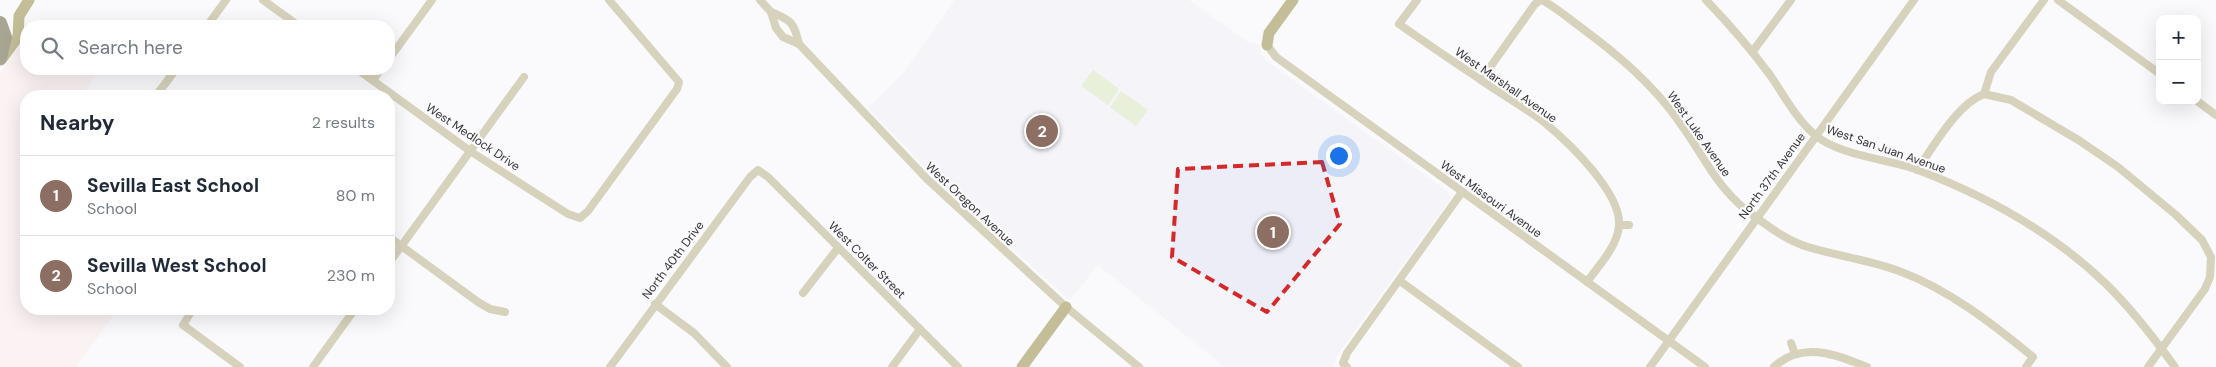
<!DOCTYPE html>
<html lang="en">
<head>
<meta charset="utf-8">
<style>
	:root { --surface:#fff; --page:#f6f6f7; --text:#1f2937; --muted:#747a83; --line:#e0e1e3; --accent:#0f766e }
	body { margin:0; font-family:"DM Sans",sans-serif; background:var(--page); color:var(--text) }
	.controls { position:absolute; right:15px; top:15px; display:grid; overflow:hidden; border-radius:10px; box-shadow:0 5px 20px #0002 }
	.controls button { width:45px; height:45px; display:grid; place-items:center; padding:0; border:0; border-bottom:1px solid var(--line); background:var(--surface); color:var(--text); font:25px sans-serif }
	.you { position:absolute; left:1338px; top:155px; width:18px; height:18px; margin:-12px; border:4px solid #fff; border-radius:50%; background:#1a73e8; box-shadow:0 0 0 8px #1a73e833 }
	.badge { display:grid; place-items:center; width:32px; height:32px; border-radius:50%; background:var(--accent); color:#fff; font-size:16px; font-weight:700 }
	.pin { position:absolute; translate:-50% -50%; border:2px solid #fff; box-shadow:0 1px 5px #0006 }
	.list { margin:0; padding:0; list-style:none }
	h2 { display:flex; justify-content:space-between; align-items:center; height:65px; margin:0; padding:0 20px; font-size:21px }
	h2 small { font-size:16px; font-weight:400; color:var(--muted) }
	.list li { display:grid; grid-template-columns:32px 1fr auto; gap:15px; align-items:center; box-sizing:border-box; height:80px; padding:0 20px; border-top:1px solid var(--line) }
	.list b { display:block; font-size:19px; white-space:nowrap }
	.list p { margin:0; font-size:16px; white-space:nowrap; color:var(--muted) }
	.list em { font-size:16px; font-style:normal; color:var(--muted) }
	.icon { flex:none; width:28px; height:28px; fill:none; stroke:currentColor; stroke-width:2; stroke-linecap:round; stroke-linejoin:round }
	.map { position:relative; flex:none; width:2216px; height:367px; overflow:hidden }
	.search { position:absolute; background:var(--surface); box-shadow:0 5px 20px #0002; left:20px; top:20px; width:375px; height:55px; display:flex; align-items:center; gap:12px; box-sizing:border-box; padding:0 18px; border-radius:20px; color:var(--muted); font-size:19px }
	.panel { position:absolute; background:var(--surface); box-shadow:0 5px 20px #0002; left:20px; top:90px; width:375px; height:225px; border-radius:20px }
	.map>svg:first-child { display:block }
	.commercial { fill:#fcece9 }
	.built { fill:#ededf7 }
	.green { fill:#d3e5b0 }
	.lines { fill:none; stroke-linecap:round; stroke-linejoin:round }
	.street { stroke:#aaa26f; stroke-width:8 }
	.secondary { stroke:#837620; stroke-width:11 }
	.highway { stroke:#463f14; stroke-width:14 }
	.marked { fill:none; stroke:#d62828; stroke-width:4; stroke-dasharray:10 6; stroke-linejoin:round }
	.labels { text-anchor:middle; stroke-width:4.5; stroke-linejoin:round; paint-order:stroke }
	.street-label { font-size:12px; fill:#323233; stroke:#fafafc }
</style>
</head>
<body>
<div class="map">
<svg width="2216" height="367" viewBox="0 0 2216 367">
	<rect width="100%" height="100%" fill="#fafafc"/>
	<path class="commercial" d="M26,36V69H101L81,96H26V309H118L76,367H0V73Z"/>
	<path class="built" d="M955,0H1189L1249,43L1258,44L1262,56L1268,62L1447,191L1451,198L1336,357L1335,364L1332,367H1225L1098,265L1070,300L955,198L868,108L902,75Z"/>
	<g class="green">
		<path d="M1093,70L1119,89L1108,105L1081,86Z"/>
		<path d="M1121,91L1148,110L1136,126L1110,107Z"/>
	</g>
	<g class="lines">
		<g class="street">
			<path d="M263,0L299,26"/>
			<path d="M760,0L771,12L776,28L783,37L799,44L927,179L1066,307L1139,367"/>
			<path d="M1417,0L1399,24C1426,43 1454,62 1481,80C1502,95 1525,107 1545,123C1568,142 1622,193 1619,226C1617,247 1599,265 1587,282"/>
			<path d="M1542,0C1555,7 1567,17 1579,26C1617,54 1653,84 1680,123C1703,154 1715,185 1746,210C1765,224 1785,240 1808,247C1838,256 1869,260 1899,271C1948,289 1993,324 2033,357L2026,367"/>
			<path d="M1706,0C1729,24 1750,48 1770,75C1784,95 1796,119 1815,135C1840,156 1888,159 1918,170C1986,196 2053,233 2105,283C2131,308 2154,338 2175,367"/>
			<path d="M2058,0L2160,74"/>
			<path d="M771,12C791,20 794,22 799,44"/>
			<path d="M207,26L226,0"/>
			<path d="M1267,45L1276,57L1705,367"/>
			<path d="M1753,51L1791,0"/>
			<path d="M389,59L432,0"/>
			<path d="M357,69L470,151L568,214L580,218L588,211L677,89L679,82L609,0"/>
			<path d="M373,80L381,69"/>
			<path d="M1481,80L1535,4L1541,0"/>
			<path d="M1984,94L2011,100L2080,141L2118,167L2176,215L2202,240L2211,257L2210,277L2205,289L2148,367"/>
			<path d="M156,96L176,69"/>
			<path d="M2197,101L2216,115"/>
			<path d="M1917,170C1934,146 1957,104 1984,94L1991,72L2044,0"/>
			<path d="M1619,225H1629"/>
			<path d="M389,237L478,302L490,309L505,312"/>
			<path d="M389,263L524,77"/>
			<path d="M1400,281L1518,367"/>
			<path d="M803,293L838,248"/>
			<path d="M655,304L694,333L727,367"/>
			<path d="M193,309L183,325L240,367"/>
			<path d="M1791,343L1795,354"/>
			<path d="M313,367L355,309"/>
			<path d="M610,367L750,177L758,170L768,177L958,367"/>
			<path d="M892,367L920,329"/>
			<path d="M1347,367L1343,363L1347,353L1462,192"/>
			<path d="M1650,367L1914,0"/>
			<path d="M1774,367C1802,340 1837,355 1867,367"/>
		</g>
		<g class="secondary">
			<path d="M1267,45L1269,33L1293,0"/>
			<path d="M1,60L18,37L19,16L29,0"/>
			<path d="M1022,367L1066,307"/>
		</g>
		<path class="highway" d="M0,23L5,37L0,58"/>
	</g>
	<path d="M0 0H2216V367H0ZM1322,162L1340,224L1267,312L1172,257L1178,169Z" fill="#fafafc" fill-opacity=".55" fill-rule="evenodd"/>
	<path class="marked" d="M1322,162L1340,224L1267,312L1172,257L1178,169Z"/>
	<g class="labels">
		<g class="street-label">
			<text transform="translate(1506 85) rotate(35)" y="4">West Marshall Avenue</text>
			<text transform="translate(1699 134) rotate(55)" y="4">West Luke Avenue</text>
			<text transform="translate(473 137) rotate(34)" y="4">West Medlock Drive</text>
			<text transform="translate(1886 149) rotate(19)" y="4">West San Juan Avenue</text>
			<text transform="translate(1772 176) rotate(-54)" y="4">North 37th Avenue</text>
			<text transform="translate(1491 199) rotate(36)" y="4">West Missouri Avenue</text>
			<text transform="translate(970 204) rotate(43)" y="4">West Oregon Avenue</text>
			<text transform="translate(673 260) rotate(-53)" y="4">North 40th Drive</text>
			<text transform="translate(867 260) rotate(45)" y="4">West Colter Street</text>
		</g>
	</g>
</svg>
<div class="controls">
<button>+</button>
<button>−</button>
</div>
<div class="you"></div>
<div class="pin badge" style="left:1273px;top:232px;background:#8d6e63">1</div>
<div class="pin badge" style="left:1042px;top:131px;background:#8d6e63">2</div>
<div class="search"><svg class="icon" aria-label="search" viewBox="0 0 24 24"><circle cx="10" cy="10" r="6"/><path d="M15 15l6 6"/></svg>Search here</div>
<section class="panel">
<h2>Nearby<small>2 results</small></h2>
<ul class="list">
<li><span class="badge" style="background:#8d6e63">1</span><div><b>Sevilla East School</b><p>School</p></div><em>80 m</em></li>
<li><span class="badge" style="background:#8d6e63">2</span><div><b>Sevilla West School</b><p>School</p></div><em>230 m</em></li>
</ul>
</section>
</div>
</body>
</html>
